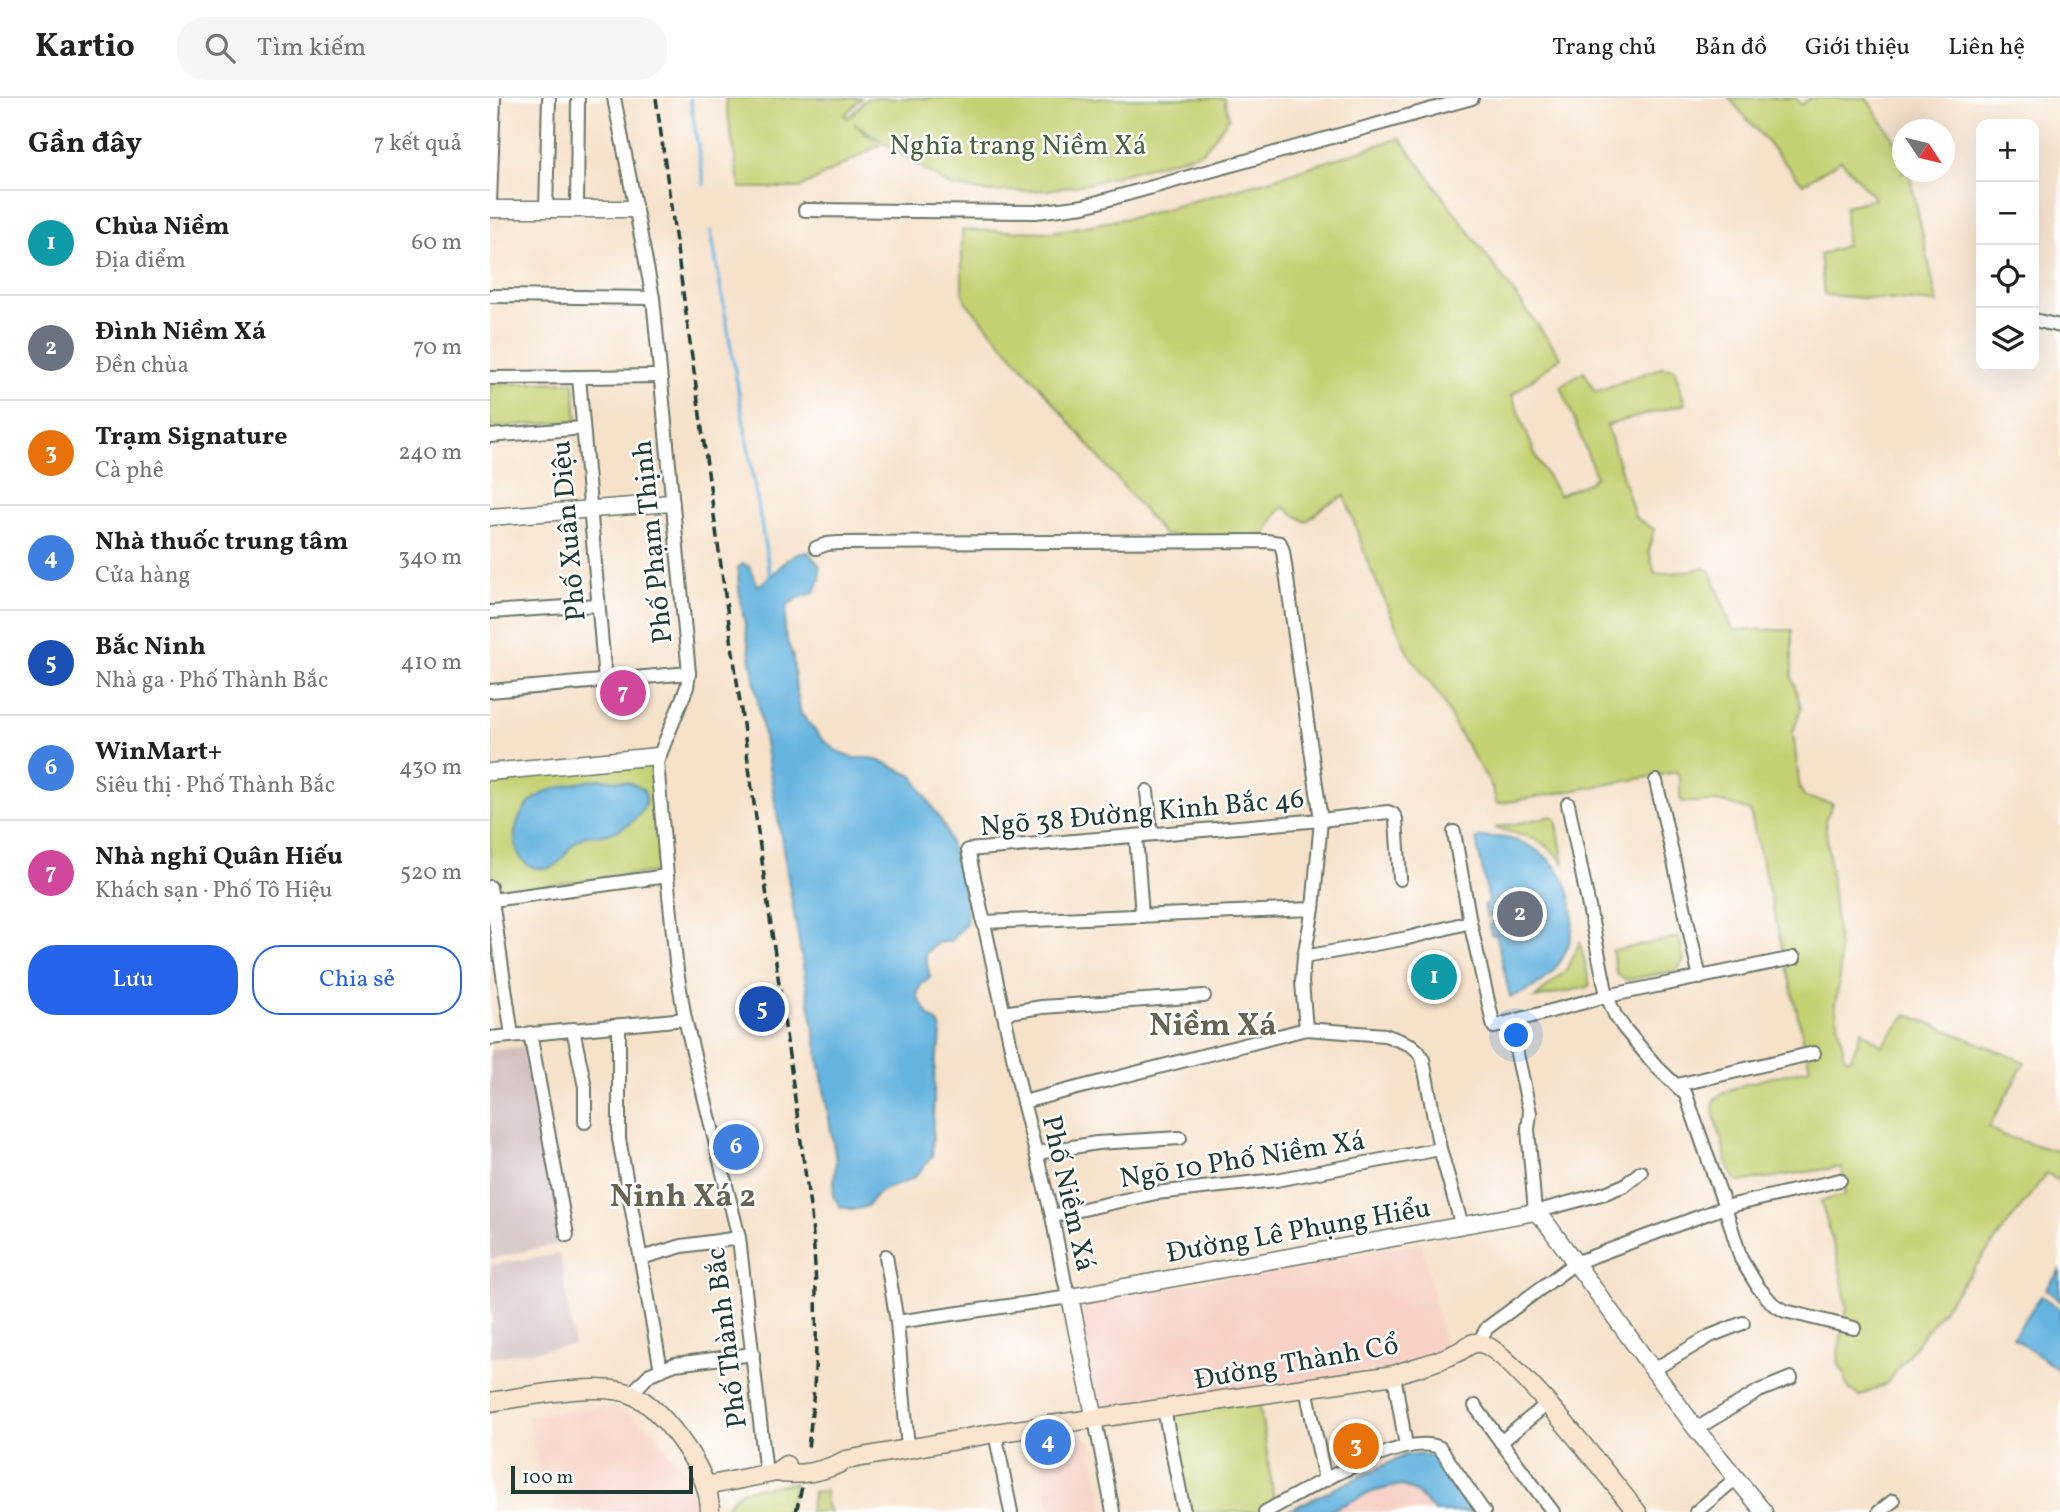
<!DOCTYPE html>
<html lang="vi">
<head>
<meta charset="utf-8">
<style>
	:root { --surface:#fff; --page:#f6f6f6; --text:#222; --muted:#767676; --line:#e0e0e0; --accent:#2563eb }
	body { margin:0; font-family:Vollkorn,serif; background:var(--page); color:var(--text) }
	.controls { position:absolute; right:21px; top:21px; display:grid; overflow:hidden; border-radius:14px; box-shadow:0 7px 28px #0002 }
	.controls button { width:63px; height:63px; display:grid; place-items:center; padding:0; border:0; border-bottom:2px solid var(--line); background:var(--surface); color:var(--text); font:35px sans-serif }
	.compass { position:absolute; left:1402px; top:21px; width:63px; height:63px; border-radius:50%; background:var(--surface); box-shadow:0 7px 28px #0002; rotate:125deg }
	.scale { position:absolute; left:21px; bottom:18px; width:182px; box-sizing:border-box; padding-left:7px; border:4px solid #1f3d34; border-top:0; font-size:19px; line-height:24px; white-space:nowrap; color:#1f3d34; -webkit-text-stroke:5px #fff; paint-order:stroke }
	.you { position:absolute; left:1027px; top:938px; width:24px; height:24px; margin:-18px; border:5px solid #fff; border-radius:50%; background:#1a73e8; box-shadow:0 0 0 10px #1a73e833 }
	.badge { display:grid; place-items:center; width:46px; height:46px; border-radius:50%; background:var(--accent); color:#fff; font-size:23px; font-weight:700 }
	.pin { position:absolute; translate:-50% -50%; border:4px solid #fff; box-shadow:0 2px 7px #0006 }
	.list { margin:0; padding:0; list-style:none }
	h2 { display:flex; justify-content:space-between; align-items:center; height:91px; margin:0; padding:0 28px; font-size:30px }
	h2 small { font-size:23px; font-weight:400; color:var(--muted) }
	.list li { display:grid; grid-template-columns:46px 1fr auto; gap:21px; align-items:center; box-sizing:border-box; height:105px; padding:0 28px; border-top:2px solid var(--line) }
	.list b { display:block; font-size:26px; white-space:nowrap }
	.list p { margin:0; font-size:23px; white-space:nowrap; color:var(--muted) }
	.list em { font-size:23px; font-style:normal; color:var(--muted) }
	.actions { display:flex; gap:14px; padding:21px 28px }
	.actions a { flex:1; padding:16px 0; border:2px solid var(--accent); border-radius:28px; text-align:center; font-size:24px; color:var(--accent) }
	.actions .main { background:var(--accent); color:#fff }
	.icon { flex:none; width:38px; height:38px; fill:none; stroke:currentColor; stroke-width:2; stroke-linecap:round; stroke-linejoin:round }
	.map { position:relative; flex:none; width:1570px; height:1414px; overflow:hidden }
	header { display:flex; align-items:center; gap:42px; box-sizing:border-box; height:98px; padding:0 35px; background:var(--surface); border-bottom:2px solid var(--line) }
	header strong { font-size:33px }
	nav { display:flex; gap:38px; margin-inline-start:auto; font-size:24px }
	.search { width:490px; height:63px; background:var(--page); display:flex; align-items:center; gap:18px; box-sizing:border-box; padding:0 24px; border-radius:28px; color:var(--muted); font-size:26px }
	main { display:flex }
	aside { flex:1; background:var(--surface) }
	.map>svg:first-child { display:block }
	.built { fill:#f7d1c6 }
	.industrial { fill:#d2bfbf }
	.green { fill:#c4d173; stroke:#728754; stroke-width:2 }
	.water { fill:#65b4df; stroke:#42788a; stroke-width:2 }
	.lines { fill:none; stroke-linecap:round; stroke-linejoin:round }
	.stream { stroke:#65b4df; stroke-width:3.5 }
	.minor-casing { stroke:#6a7668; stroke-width:16 }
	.tertiary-casing { stroke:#6a7668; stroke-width:19 }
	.secondary-casing { stroke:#6a7668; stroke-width:21 }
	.minor { stroke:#fff; stroke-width:12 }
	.tertiary { stroke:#fff; stroke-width:16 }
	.secondary { stroke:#fbe5cf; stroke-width:18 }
	.rail { stroke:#1f3d34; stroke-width:3.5; stroke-dasharray:10 5; stroke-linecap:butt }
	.labels { text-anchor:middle; stroke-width:5; stroke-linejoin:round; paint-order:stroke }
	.park-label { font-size:28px; fill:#486244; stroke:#fff }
	.street-label { font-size:28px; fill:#1f3d34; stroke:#fff }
	.quarter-label { font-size:32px; font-weight:bold; fill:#686454; stroke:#fff }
</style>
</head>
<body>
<header>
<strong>Kartio</strong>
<div class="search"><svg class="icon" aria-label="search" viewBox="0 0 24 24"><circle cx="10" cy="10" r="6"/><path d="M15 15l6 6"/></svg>Tìm kiếm</div>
<nav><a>Trang chủ</a><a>Bản đồ</a><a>Giới thiệu</a><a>Liên hệ</a></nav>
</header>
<main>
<aside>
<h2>Gần đây<small>7 kết quả</small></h2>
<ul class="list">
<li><span class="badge" style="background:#0f9aa8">1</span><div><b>Chùa Niềm</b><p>Địa điểm</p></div><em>60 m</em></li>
<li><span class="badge" style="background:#6b7280">2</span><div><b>Đình Niềm Xá</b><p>Đền chùa</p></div><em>70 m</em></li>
<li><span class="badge" style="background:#e8710a">3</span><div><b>Trạm Signature</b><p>Cà phê</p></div><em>240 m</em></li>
<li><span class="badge" style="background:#3f7fe0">4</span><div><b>Nhà thuốc trung tâm</b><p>Cửa hàng</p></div><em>340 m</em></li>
<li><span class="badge" style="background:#1a4fb4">5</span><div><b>Bắc Ninh</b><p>Nhà ga · Phố Thành Bắc</p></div><em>410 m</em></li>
<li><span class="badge" style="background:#3f7fe0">6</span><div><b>WinMart+</b><p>Siêu thị · Phố Thành Bắc</p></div><em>430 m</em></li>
<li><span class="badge" style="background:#d1479c">7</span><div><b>Nhà nghỉ Quân Hiếu</b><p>Khách sạn · Phố Tô Hiệu</p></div><em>520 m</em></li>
</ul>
<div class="actions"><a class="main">Lưu</a><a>Chia sẻ</a></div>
</aside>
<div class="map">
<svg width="1570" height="1414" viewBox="0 0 1570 1414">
	<rect width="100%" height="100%" fill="#fff"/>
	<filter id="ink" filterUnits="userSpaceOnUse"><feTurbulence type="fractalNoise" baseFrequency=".0143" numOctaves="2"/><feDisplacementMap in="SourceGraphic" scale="14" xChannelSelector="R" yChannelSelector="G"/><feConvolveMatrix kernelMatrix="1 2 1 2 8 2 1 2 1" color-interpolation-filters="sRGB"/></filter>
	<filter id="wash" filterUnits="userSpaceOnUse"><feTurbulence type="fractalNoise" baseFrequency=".00686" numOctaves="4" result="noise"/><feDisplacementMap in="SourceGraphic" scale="28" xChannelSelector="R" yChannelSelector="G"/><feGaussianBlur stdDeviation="1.57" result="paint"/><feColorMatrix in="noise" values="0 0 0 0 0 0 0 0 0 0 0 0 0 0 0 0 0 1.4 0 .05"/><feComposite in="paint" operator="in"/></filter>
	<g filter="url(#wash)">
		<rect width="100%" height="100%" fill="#f6e1c9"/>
		<g class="built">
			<path d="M932,1145L954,1249L908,1269L610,1317L591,1215L593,1205Z"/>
			<path d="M116,1309L128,1310L163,1333L195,1375L202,1393L205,1414H60L72,1382H50L38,1318Z"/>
			<path d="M582,1334L599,1342L615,1414H560L547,1339Z"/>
			<path d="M910,1388L926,1395L945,1414H840L890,1392Z"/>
		</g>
		<g class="industrial">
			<path d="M38,948L75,1144L0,1161V952Z"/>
			<path d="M70,1156L84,1247L0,1260V1225H2L0,1167Z"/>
		</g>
		<g class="green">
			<path d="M235,0H371L355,17L358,20L377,0H734L739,20L713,54L597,86L557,92L498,94L460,88L364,25L390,47L310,90H250Z"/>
			<path d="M1239,0H1306L1311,7L1320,0H1376L1412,53V74H1419C1428,118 1439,161 1447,205L1334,197L1330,157L1356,147L1355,108L1385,101L1351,62L1313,86Z"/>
			<path d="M910,40L1071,259L1022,297L1047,361L1069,397L1100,384L1106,378L1071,288L1094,273L1105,294L1172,269L1184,270L1195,306L1117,327L1145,419L1164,431L1159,453L1165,476L1192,474L1213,470L1221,474L1243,532H1302V578L1311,610L1303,634L1310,691L1315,699L1343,706L1335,722L1349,853L1350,879L1345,907L1354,957L1357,961L1361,960L1372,932L1392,948L1417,916L1535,964L1499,1029L1511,1037L1570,1054V1084L1557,1075L1396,1286L1370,1298L1360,1292L1355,1284V1276L1349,1267L1348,1254L1357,1210L1350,1171L1331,1103L1355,1097L1351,1069L1249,1084C1236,1075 1235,1055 1231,1040C1228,1030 1221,1014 1224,1003C1230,988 1303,975 1320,970L1260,713L1233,704H1193L1190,701V682L1187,674L1007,706L1002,689L965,628L952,601L918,555L878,465L855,398L836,407L816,424L793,409L784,419L775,439L674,437L552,291L476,204L472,192V132L562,134L649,118L779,82Z"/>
			<path d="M84,284L87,323L0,329V286Z"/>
			<path d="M156,663L163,670L172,767L165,774L12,793L4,785L0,757V681Z"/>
			<path d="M1062,718L1066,721L1074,766C1058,741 1031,736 1005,730Z"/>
			<path d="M1189,839L1194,862L1187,872L1137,882L1127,877L1122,853Z"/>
			<path d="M1090,844L1100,887L1097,889L1045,900L1076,872Z"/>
			<path d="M769,1302L784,1402L779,1414H697L678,1316Z"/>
			<path d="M305,1385L298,1414H234L242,1401L253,1392Z"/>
			<path d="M335,1393L336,1405L340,1414H319L323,1394Z"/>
		</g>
		<g class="water">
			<path d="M318,454L330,468V482L324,495L308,500L297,508L294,533L303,560L306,591L311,616L332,641L347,653L364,660H381L397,666L423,678L455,729L477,802L476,825L461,843L447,845L435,856L440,880L431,886L427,898L440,919L447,924L451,931L450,947L445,964L442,1058C437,1065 431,1073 424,1079C409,1091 390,1085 378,1108L364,1112L351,1109L343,1098L346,1062L249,492L248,470L253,466L260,469L267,488C288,478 292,456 318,454Z"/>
			<path d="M111,681L138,684L153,691C165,711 136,731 118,736C110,738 100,736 92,740C72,749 76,775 46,770C37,769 30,761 27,752C24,742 24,736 27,726C38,690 79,686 111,681Z"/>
			<path d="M992,739C1096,733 1118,870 1020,899L1006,837H1001L999,826L1021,820L1022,827L1041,823L1036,804L1019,807L1020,813L997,819L994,807L999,805L986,741Z"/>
			<path d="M1570,1172V1203L1556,1191Z"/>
			<path d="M1551,1198L1570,1211V1273L1523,1239Z"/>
			<path d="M918,1356L950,1358L986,1414H945L926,1394L910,1387L882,1394L837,1414H795Z"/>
		</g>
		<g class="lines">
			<g class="stream">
				<path d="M200,0L214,86"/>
				<path d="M221,133L281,483"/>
			</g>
		</g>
	</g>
	<g filter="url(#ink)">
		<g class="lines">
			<defs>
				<g id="minor">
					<path d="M124,0L163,200L199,575L197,589L167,664L177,778L187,873L195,921L249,1140L276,1376"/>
					<path d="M0,104L4,0"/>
					<path d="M56,111L59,0"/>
					<path d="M87,111L88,0"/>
					<path d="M315,112L546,114L594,108L982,0"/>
					<path d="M0,198L163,200"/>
					<path d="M1544,222L1570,228"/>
					<path d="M89,279L115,582"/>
					<path d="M0,280L170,278"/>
					<path d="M0,338L93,330"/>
					<path d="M326,450L337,446L348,445L777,443L790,445L793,453L831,722L823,811L814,859L812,884L816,931"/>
					<path d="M0,514L108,507"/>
					<path d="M0,593L199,575"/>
					<path d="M1166,683L1210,880"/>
					<path d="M657,693L661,736"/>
					<path d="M1078,706L1117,898L1304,860"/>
					<path d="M964,734L980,824L1004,929L1020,924L1040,1015L1038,1031L1045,1114L1115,1095L1135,1087L1151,1074"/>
					<path d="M646,738L652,818"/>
					<path d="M0,789L22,937"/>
					<path d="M2,802L177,778"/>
					<path d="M493,824L823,811"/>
					<path d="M814,859L918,840L980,824"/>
					<path d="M513,915L552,909L714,898"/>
					<path d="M1020,924L1117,898L1125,917L1134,930L1166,968L1196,997L1235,1109L1251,1161L1268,1189L1283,1206L1295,1213L1364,1230"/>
					<path d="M129,927V1041L171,1272"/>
					<path d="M83,931L95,989V1024"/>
					<path d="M40,935L77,1137"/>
					<path d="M0,940L195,921"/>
					<path d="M1187,987L1324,955"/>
					<path d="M533,1004L478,752L831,722L898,714L903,716L906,721L910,781"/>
					<path d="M547,1055L607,1045L690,1040"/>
					<path d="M562,1118L666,1095L786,1082L950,1051"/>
					<path d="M396,1158L407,1224L580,1199L575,1185L562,1118L533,1004L816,931L895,937L921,947L928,953L933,962L950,1051L972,1128"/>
					<path d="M151,1160L192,1148L249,1140"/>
					<path d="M407,1224L418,1350"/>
					<path d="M988,1245L997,1230L1085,1165L1235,1109L1350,1082"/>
					<path d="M1163,1272L1220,1238L1253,1225"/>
					<path d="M904,1277L916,1348"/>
					<path d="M816,1290L835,1382"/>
					<path d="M141,1296L160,1276L185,1266L263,1256"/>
					<path d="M1057,1306L1011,1344L1063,1414"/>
					<path d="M985,1308L1011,1344"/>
					<path d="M674,1311L694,1414"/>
					<path d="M605,1322L623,1414"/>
					<path d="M1206,1331L1269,1293L1301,1280"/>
					<path d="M505,1335L521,1414"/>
					<path d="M775,1414C808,1396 917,1331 950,1350L994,1414"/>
					<path d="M1206,1414L1245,1381"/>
					<path d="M1389,1414L1403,1403"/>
				</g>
				<g id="tertiary">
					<path d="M0,111H144"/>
					<path d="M0,419L181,405"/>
					<path d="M0,674L168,658"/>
					<path d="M605,1322L580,1199L1045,1114L1055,1123L1206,1331L1274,1414"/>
				</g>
				<g id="secondary">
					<path d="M0,1304C35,1299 112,1282 143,1297C164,1307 183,1331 196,1350C209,1369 220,1391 220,1414"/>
					<path d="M286,1374C308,1379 336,1373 356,1362L505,1335L904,1277C925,1269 951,1264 970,1253C977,1249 981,1244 989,1245C1017,1247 1124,1386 1147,1414"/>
					<path d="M216,1388L286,1374L296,1367"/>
				</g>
			</defs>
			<use href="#minor" class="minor-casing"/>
			<use href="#tertiary" class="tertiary-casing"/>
			<use href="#secondary" class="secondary-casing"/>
			<use href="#minor" class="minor"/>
			<use href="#tertiary" class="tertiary"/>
			<use href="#secondary" class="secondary"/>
			<g class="rail">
				<path d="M166,0L321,1116C329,1195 328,1272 318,1350"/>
				<path d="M306,1414L313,1385"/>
			</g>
		</g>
	</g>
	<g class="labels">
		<g class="park-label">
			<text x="528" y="56">Nghĩa trang Niềm Xá</text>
		</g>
		<g class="street-label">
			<text transform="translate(77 433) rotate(-95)" y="10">Phố Xuân Diệu</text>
			<text transform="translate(161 444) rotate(-96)" y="10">Phố Phạm Thịnh</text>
			<text transform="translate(652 713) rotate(-5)" y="10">Ngõ 38 Đường Kinh Bắc 46</text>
			<text transform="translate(752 1060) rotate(-9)" y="10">Ngõ 10 Phố Niềm Xá</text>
			<text transform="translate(580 1095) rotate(77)" y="10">Phố Niềm Xá</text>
			<text transform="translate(808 1131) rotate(-10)" y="10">Đường Lê Phụng Hiểu</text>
			<text transform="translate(235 1240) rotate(-97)" y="10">Phố Thành Bắc</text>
			<text transform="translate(806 1263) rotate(-10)" y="10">Đường Thành Cổ</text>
		</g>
		<g class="quarter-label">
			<text x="723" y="937">Niềm Xá</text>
			<text x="193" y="1108">Ninh Xá 2</text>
		</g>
	</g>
</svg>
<div class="controls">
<button>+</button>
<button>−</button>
<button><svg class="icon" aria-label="locate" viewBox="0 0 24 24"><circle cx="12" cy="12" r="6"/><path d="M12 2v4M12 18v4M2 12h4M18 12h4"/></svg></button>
<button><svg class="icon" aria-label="layers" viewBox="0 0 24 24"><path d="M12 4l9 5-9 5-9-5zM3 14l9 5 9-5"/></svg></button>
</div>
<svg class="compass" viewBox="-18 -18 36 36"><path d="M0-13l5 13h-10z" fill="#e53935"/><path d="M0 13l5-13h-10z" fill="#767676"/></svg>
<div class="scale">100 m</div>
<div class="you"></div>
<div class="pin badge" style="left:944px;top:879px;background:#0f9aa8">1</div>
<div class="pin badge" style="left:1030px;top:816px;background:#6b7280">2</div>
<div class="pin badge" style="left:866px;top:1348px;background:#e8710a">3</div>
<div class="pin badge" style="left:558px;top:1344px;background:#3f7fe0">4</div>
<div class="pin badge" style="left:272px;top:911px;background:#1a4fb4">5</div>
<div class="pin badge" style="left:246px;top:1049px;background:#3f7fe0">6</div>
<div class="pin badge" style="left:133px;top:595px;background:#d1479c">7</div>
</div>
</main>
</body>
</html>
